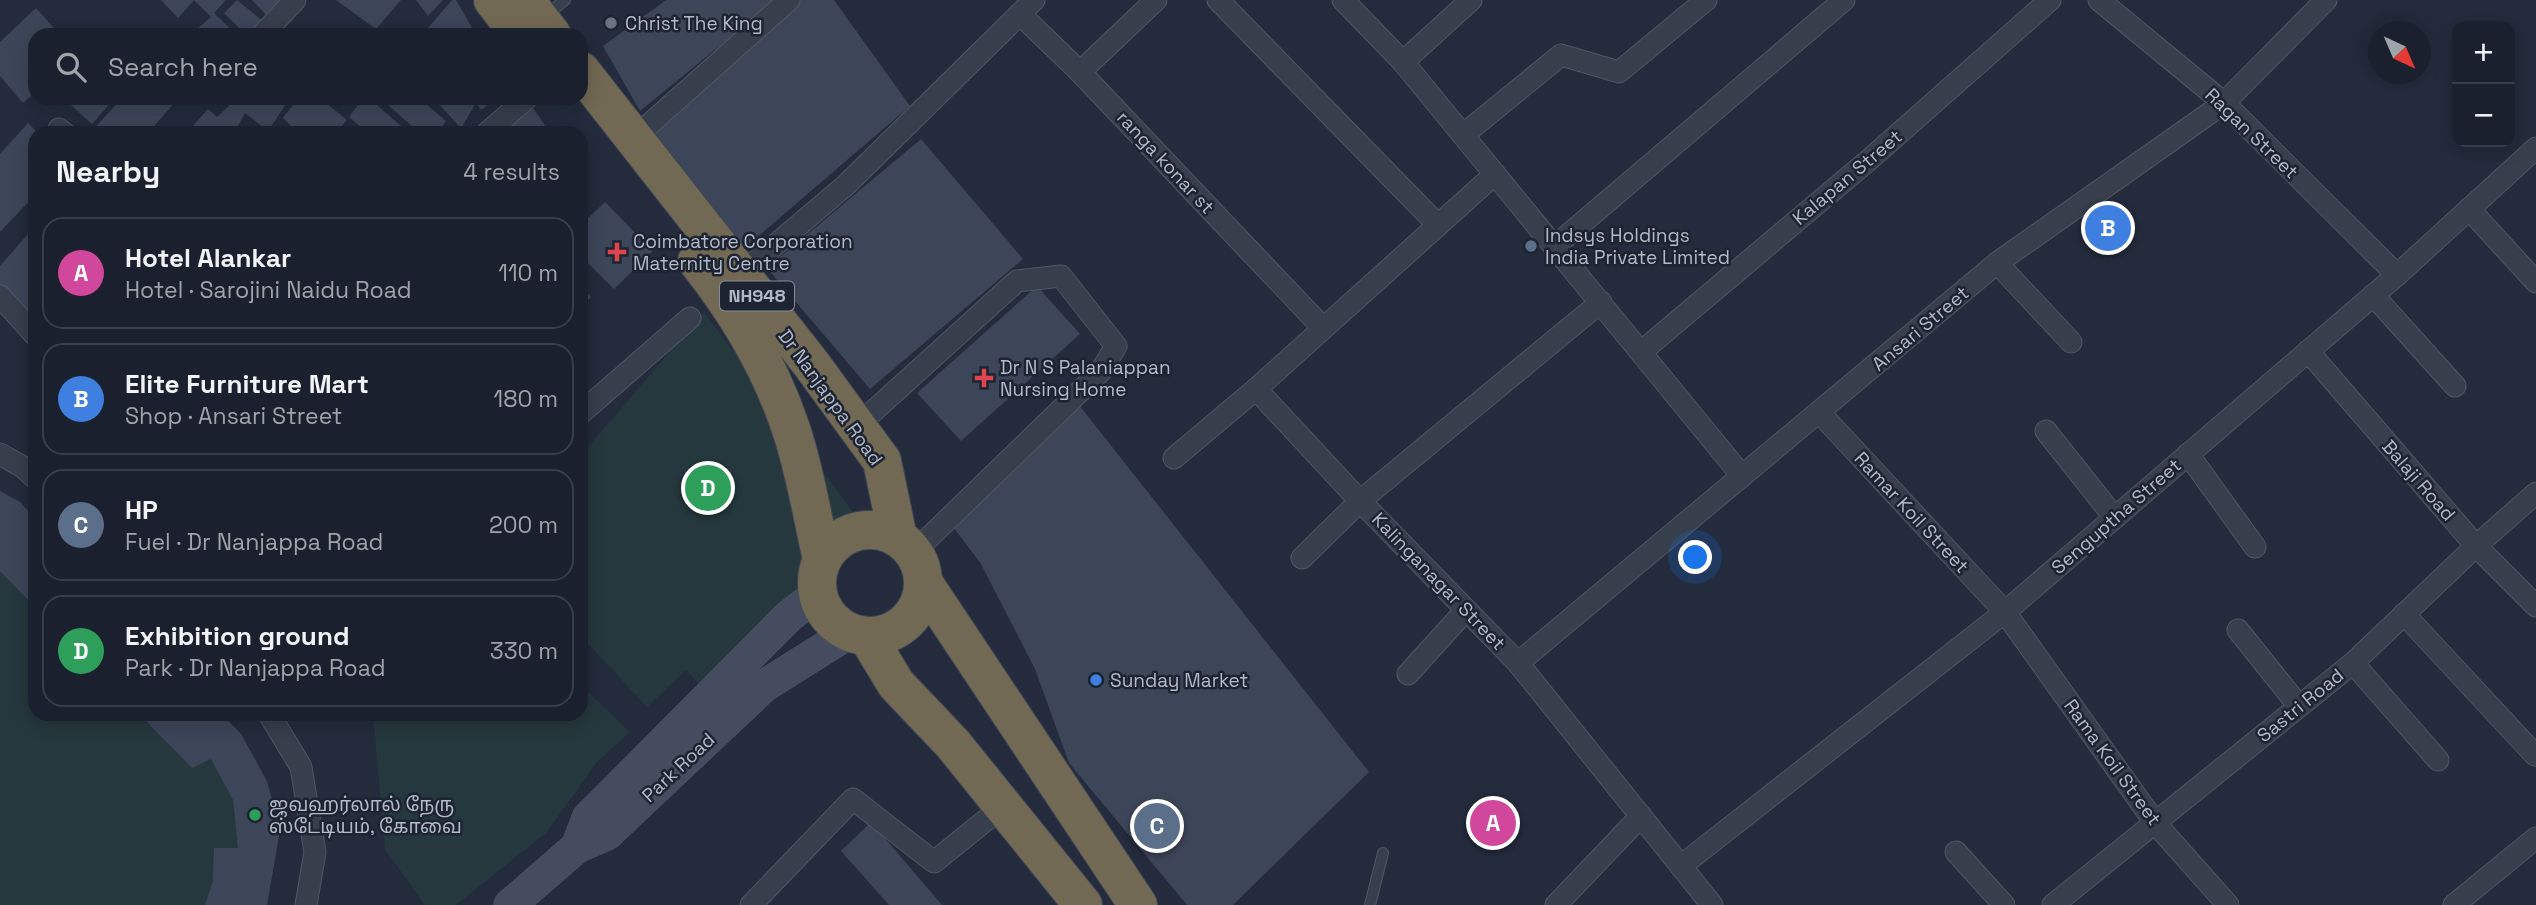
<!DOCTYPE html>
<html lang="en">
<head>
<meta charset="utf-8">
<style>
	:root { --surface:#1a202d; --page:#232835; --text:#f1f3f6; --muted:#9fa3aa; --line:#383e49; --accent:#89a9f6 }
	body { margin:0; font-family:"Space Grotesk","Noto Sans Tamil",sans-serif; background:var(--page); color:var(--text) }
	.controls { position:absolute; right:21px; top:21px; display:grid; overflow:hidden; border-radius:14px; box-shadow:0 4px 18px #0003 }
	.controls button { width:63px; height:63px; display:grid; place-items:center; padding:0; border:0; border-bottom:2px solid var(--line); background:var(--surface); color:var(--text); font:35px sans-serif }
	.compass { position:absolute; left:2368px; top:21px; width:63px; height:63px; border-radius:50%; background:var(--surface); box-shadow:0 4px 18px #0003; rotate:136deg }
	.you { position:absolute; left:1696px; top:558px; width:24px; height:24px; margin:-18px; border:5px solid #fff; border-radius:50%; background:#1a73e8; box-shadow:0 0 0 10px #1a73e833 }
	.badge { display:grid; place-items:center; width:46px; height:46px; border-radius:50%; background:var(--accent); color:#fff; font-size:23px; font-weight:700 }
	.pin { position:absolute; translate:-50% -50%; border:4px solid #fff; box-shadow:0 2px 7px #0006 }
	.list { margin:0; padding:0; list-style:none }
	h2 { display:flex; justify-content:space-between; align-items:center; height:91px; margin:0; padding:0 28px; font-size:30px }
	h2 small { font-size:23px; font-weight:400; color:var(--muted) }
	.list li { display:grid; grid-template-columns:46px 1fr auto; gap:21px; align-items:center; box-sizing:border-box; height:112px; margin:0 14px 14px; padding:0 14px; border:2px solid var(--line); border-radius:21px }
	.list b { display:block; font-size:26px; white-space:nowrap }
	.list p { margin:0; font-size:23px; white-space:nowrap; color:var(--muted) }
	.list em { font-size:23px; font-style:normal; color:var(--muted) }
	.icon { flex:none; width:38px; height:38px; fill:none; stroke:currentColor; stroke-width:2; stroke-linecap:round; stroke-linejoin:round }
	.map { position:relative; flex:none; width:2536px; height:905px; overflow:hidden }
	.search { position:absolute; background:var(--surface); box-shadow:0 4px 18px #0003; left:28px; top:28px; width:560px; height:77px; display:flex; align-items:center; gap:18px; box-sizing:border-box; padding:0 24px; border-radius:21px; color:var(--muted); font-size:26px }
	.panel { position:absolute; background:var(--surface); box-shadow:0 4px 18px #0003; left:28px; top:126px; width:560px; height:595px; border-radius:21px }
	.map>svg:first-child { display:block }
	.green { fill:#25383d }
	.building { fill:#3d4659 }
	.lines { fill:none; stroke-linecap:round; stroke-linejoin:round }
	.lane-casing { stroke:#4f5664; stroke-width:12 }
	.street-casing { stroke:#4f5664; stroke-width:23 }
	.secondary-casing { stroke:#4f5664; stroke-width:33 }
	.highway-casing { stroke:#3f4654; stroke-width:40 }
	.lane { stroke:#373e4c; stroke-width:10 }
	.street { stroke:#373e4c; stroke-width:21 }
	.secondary { stroke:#454c5f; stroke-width:32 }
	.highway { stroke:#726954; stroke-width:38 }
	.worship-dot { fill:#6b7280; stroke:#1c2331; stroke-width:2.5 }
	.service-dot { fill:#5c6f8a; stroke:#1c2331; stroke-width:2.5 }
	.health-dot { fill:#e0444e; stroke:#1c2331; stroke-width:2.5 }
	.shop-dot { fill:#3f7fe0; stroke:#1c2331; stroke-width:2.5 }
	.leisure-dot { fill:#2e9e5b; stroke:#1c2331; stroke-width:2.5 }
	.labels { text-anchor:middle; stroke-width:5; stroke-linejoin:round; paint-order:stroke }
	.shield { fill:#1c2331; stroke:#868c9b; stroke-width:2 }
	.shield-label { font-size:18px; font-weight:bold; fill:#b3b9c8 }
	.poi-label { font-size:19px; fill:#b3b9c8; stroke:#1c2331; text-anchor:start }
	.street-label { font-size:19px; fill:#b3b9c8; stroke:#1c2331 }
</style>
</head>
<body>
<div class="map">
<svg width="2536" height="905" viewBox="0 0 2536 905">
	<rect width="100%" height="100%" fill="#232b3c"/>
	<g class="green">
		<path d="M704,312L860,521L840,558L705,691L686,670L647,707L581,636V455Z"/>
		<path d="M0,491L35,518V714H222L280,830L267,905H0Z"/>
		<path d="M581,685L630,732L597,762L547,832L456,905H425L385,849L373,714H581Z"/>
	</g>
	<g class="building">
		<path d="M161,0H194L178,18Z"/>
		<path d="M194,0H226L214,13L237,35H190L211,17Z"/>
		<path d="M237,0L264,22L254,35H246L224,13Z"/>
		<path d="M252,0H286L270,19Z"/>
		<path d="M336,0H401L376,29Z"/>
		<path d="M416,0H443L428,16Z"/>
		<path d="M452,0H456L475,33L422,35Z"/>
		<path d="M666,0H776L640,111L603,46Z"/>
		<path d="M789,0H834L910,106L741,251L641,131Z"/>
		<path d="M36,8L60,35H35V92L23,103L0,76V42Z"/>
		<path d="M63,98H115L92,124Z"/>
		<path d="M122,98H172L176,101L148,133H90Z"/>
		<path d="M225,98H290L268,131L245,113L234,133H198L192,127L208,109L217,117L232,103Z"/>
		<path d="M298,98H320L347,120L336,133H298L283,118Z"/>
		<path d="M363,98H369L409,133H368L349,117Z"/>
		<path d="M380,98H419L446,121L437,133H420Z"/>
		<path d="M433,98H498L481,110L476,103L461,128Z"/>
		<path d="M529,102L550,133H493Z"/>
		<path d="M28,123L38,133H35V195L0,232V154Z"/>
		<path d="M921,139L1023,259L870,389L767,268Z"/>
		<path d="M605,202L653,251L614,289L581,256V225Z"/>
		<path d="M35,226V313L28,320L0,293V266Z"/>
		<path d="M1037,286L1080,334L961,441L917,393Z"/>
		<path d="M581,288L591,297L581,308Z"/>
		<path d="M1079,405L1369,772L1233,905H1187L1069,763L1035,669L981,564L945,516Z"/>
		<path d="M0,491L20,502L35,518V607L0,571Z"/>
		<path d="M139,714H222L241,734L267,781L280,830L267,905H205L213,881L214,848H238L233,800L211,759L192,768Z"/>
		<path d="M871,822L942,905H889L841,851Z"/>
	</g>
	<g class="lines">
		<defs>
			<g id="lane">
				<path d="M545,16L565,0"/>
				<path d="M1370,905L1383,853"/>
			</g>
			<g id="street">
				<path d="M1218,0L1438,225"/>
				<path d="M1343,0L1403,62L1742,476"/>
				<path d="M2099,0L2224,103L2397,275"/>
				<path d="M1020,14L1080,72L1323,328"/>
				<path d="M262,35L295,0"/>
				<path d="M1403,62L1471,0"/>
				<path d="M1080,72L1156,0"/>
				<path d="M59,129L64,133"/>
				<path d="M487,133L527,98"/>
				<path d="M1463,135L1561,55L1619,72L1706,0"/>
				<path d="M634,138L789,0"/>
				<path d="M2469,209L2536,282"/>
				<path d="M1555,246L1844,0"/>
				<path d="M1997,263L2071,342"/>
				<path d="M740,275L846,185L1034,0"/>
				<path d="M2373,295L2455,386"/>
				<path d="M0,296L35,335"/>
				<path d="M1601,302L1360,501L1518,663L1712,905"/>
				<path d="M2308,351L2476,546L2536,606"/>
				<path d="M1641,352L1870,159L2050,0"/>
				<path d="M1256,389L1360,501L1302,558"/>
				<path d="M1819,412L2005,612L2156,824L2228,905"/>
				<path d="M581,413L690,318"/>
				<path d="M857,426L1017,281L1061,276L1116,346L1101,371L913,553"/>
				<path d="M2046,431L2115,518"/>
				<path d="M0,454L23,467L35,478"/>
				<path d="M2188,454L2255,547"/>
				<path d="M1174,458L1256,389L1495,174"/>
				<path d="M2404,614L2535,755"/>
				<path d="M2238,630L2298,705"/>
				<path d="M1518,663L1997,263L2224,103L2326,0"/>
				<path d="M2353,663L2438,760"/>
				<path d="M1408,674L1466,610"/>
				<path d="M269,714L301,767L315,852L306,905"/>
				<path d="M1956,852L2004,905"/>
				<path d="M1681,866L2005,612L2397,275L2536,148"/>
				<path d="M751,905L853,799L934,862L1002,807"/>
				<path d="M1556,905L1641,816"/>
				<path d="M2053,905L2353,663L2476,546L2536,493"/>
				<path d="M2454,905L2536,838"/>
			</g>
			<g id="secondary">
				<path d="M577,847L588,818L789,616L818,594"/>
				<path d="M510,905L577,847L607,834L764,686L850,632"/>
			</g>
			<g id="highway">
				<path d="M493,0L520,35"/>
				<path d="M525,0L552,35"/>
				<path d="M581,71L812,365L882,461L898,538"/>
				<path d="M697,261C736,310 771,369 791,429C805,470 812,516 822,559"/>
				<circle cx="870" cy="583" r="53"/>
				<path d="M923,582L1138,905"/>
				<path d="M867,636L896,684L953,744L1083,905"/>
			</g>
		</defs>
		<use href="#lane" class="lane-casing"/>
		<use href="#street" class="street-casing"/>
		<use href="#secondary" class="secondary-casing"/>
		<use href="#highway" class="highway-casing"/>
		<use href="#lane" class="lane"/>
		<use href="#street" class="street"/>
		<use href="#secondary" class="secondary"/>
		<use href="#highway" class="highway"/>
	</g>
	<circle class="worship-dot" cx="611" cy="23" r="7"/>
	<circle class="service-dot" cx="1531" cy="246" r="7"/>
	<g class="health-dot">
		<path d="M613.5 241.5h7v7h7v7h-7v7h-7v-7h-7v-7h7z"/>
		<path d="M980.5 367.5h7v7h7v7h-7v7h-7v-7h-7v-7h7z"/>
	</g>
	<circle class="shop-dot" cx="1096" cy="680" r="7"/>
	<circle class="leisure-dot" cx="255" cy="815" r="7"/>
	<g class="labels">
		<rect class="shield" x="720" y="281.5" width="74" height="29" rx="5"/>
		<g class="shield-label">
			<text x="757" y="302">NH948</text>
		</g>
		<g class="poi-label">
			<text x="625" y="30">Christ The King</text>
			<text x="1545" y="242">Indsys Holdings<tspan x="1545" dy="22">India Private Limited</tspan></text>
			<text x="633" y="248">Coimbatore Corporation<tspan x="633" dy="22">Maternity Centre</tspan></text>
			<text x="1000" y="374">Dr N S Palaniappan<tspan x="1000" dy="22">Nursing Home</tspan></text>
			<text x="1110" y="687">Sunday Market</text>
			<text x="269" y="811">ஜவஹர்லால் நேரு<tspan x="269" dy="22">ஸ்டேடியம், கோவை</tspan></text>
		</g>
		<g class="street-label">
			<text transform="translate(2252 133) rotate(44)" y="7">Ragan Street</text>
			<text transform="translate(1166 162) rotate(47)" y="7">ranga konar st</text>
			<text transform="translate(1847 177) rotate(-40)" y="7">Kalapan Street</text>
			<text transform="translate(1920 328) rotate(-40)" y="7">Ansari Street</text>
			<text transform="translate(831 397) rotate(54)" y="7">Dr Nanjappa Road</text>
			<text transform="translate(2419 480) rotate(49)" y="7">Balaji Road</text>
			<text transform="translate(1912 512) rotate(47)" y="7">Ramar Koil Street</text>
			<text transform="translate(2116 516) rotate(-41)" y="7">Senguptha Street</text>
			<text transform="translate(1439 581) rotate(46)" y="7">Kalinganagar Street</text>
			<text transform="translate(2300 705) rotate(-39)" y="7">Sastri Road</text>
			<text transform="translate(2113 762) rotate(54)" y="7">Rama Koil Street</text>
			<text transform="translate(678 767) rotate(-43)" y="7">Park Road</text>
		</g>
	</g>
</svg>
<div class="controls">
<button>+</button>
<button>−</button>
</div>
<svg class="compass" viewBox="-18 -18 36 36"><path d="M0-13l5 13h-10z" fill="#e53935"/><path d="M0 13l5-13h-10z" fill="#9fa3aa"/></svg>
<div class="you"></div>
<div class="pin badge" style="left:1493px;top:823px;background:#d1479c">A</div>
<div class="pin badge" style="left:2108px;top:228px;background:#3f7fe0">B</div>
<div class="pin badge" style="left:1157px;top:826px;background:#5c6f8a">C</div>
<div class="pin badge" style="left:708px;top:488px;background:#2e9e5b">D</div>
<div class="search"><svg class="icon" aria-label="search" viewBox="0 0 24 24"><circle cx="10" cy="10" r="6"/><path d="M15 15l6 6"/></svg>Search here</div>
<section class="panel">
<h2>Nearby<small>4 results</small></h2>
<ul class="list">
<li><span class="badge" style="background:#d1479c">A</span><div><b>Hotel Alankar</b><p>Hotel · Sarojini Naidu Road</p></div><em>110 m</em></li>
<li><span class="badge" style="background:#3f7fe0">B</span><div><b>Elite Furniture Mart</b><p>Shop · Ansari Street</p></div><em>180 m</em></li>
<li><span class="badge" style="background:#5c6f8a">C</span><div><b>HP</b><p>Fuel · Dr Nanjappa Road</p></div><em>200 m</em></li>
<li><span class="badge" style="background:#2e9e5b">D</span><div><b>Exhibition ground</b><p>Park · Dr Nanjappa Road</p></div><em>330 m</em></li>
</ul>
</section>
</div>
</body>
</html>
